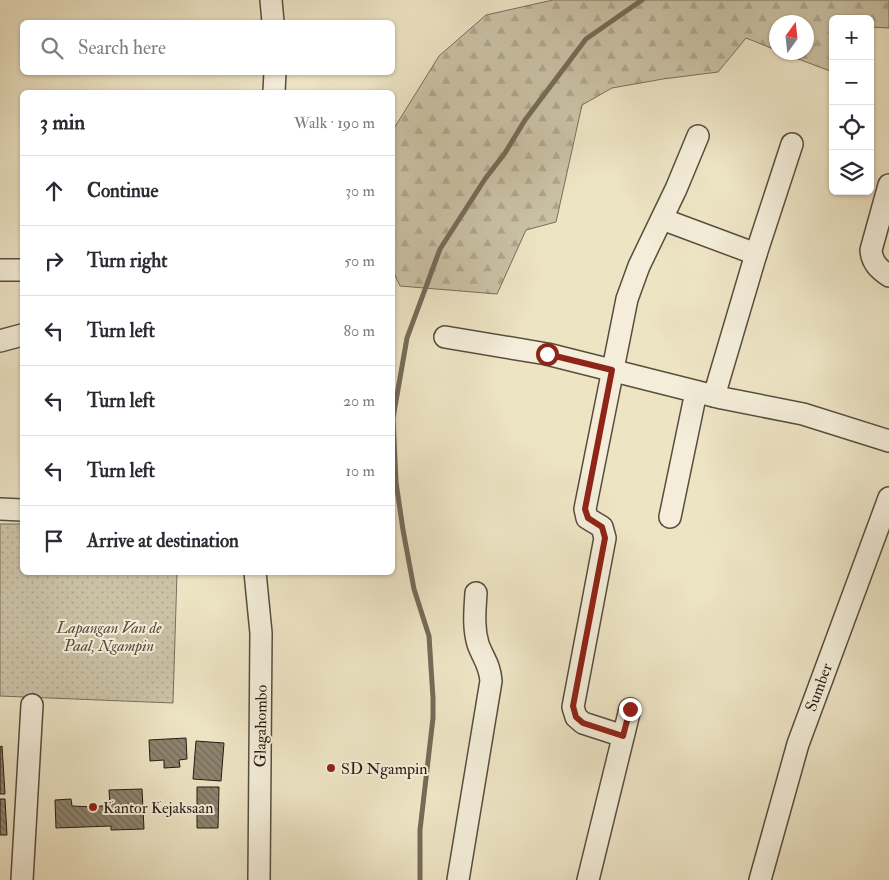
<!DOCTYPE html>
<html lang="en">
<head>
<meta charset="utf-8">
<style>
	:root { --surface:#fff; --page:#f2f2f3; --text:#2b2b33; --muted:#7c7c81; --line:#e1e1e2 }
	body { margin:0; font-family:"IM FELL Double Pica",serif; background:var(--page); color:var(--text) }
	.controls { position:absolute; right:15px; top:15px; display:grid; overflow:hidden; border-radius:8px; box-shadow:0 1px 4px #0004 }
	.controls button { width:45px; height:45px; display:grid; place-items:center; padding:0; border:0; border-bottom:1px solid var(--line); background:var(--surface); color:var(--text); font:25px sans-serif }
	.compass { position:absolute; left:769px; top:15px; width:45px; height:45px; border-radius:50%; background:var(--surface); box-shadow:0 1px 4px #0004; rotate:15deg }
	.stop { position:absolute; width:15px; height:15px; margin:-11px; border:4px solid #8f2418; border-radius:50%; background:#fff }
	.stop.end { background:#8f2418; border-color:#fff; box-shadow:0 1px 5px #0008 }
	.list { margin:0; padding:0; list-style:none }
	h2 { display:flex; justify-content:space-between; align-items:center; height:65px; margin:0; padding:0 20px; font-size:21px }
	h2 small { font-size:16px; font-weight:400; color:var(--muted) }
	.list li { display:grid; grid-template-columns:32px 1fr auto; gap:15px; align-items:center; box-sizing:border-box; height:70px; padding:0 20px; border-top:1px solid var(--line) }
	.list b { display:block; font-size:19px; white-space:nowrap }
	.list em { font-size:16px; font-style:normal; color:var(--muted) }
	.icon { flex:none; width:28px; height:28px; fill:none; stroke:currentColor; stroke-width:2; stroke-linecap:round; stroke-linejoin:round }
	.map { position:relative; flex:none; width:889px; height:880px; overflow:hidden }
	.search { position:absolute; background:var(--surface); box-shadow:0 1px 4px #0004; left:20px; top:20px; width:375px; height:55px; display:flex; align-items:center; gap:12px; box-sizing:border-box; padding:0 18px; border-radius:8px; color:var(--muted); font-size:19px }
	.panel { position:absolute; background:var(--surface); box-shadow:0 1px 4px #0004; left:20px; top:90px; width:375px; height:485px; border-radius:8px }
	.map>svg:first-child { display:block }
	.grass { fill:url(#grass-dots); stroke:#796e5c }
	.forest { fill:url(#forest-firs); stroke:#796e5c }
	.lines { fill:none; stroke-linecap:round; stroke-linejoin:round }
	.stream { stroke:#766b58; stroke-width:5 }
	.building { fill:url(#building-back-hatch); stroke:#271b12 }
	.minor-casing { stroke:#584d3e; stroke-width:24 }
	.minor { stroke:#f3edd9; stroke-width:21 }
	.route { stroke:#8f2418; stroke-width:6 }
	.poi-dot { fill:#8f2418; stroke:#f3edd9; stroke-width:2 }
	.labels { text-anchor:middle; stroke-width:4; stroke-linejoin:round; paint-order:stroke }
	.park-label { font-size:16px; font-style:italic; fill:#584d3e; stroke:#f3edd9 }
	.street-label { font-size:16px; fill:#271b12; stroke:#f3edd9 }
	.poi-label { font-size:16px; fill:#271b12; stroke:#f3edd9; text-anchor:start }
</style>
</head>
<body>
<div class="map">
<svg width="889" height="880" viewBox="0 0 889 880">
	<defs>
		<pattern id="grass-dots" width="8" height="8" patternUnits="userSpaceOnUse" patternTransform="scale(1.25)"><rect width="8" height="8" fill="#cbc2a6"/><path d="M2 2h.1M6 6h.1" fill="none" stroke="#aea68e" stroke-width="1.8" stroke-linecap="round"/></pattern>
		<pattern id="forest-firs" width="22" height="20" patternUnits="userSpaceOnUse" patternTransform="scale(1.25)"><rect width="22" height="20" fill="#cbc2a6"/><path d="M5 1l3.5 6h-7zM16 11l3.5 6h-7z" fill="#aea68e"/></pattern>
		<pattern id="building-back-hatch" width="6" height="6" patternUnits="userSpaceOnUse" patternTransform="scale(1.25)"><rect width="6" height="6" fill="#8e846f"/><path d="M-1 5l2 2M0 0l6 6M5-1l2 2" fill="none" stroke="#746b5a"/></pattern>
	</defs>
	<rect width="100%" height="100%" fill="#ede4c4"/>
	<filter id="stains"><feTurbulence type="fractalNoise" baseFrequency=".004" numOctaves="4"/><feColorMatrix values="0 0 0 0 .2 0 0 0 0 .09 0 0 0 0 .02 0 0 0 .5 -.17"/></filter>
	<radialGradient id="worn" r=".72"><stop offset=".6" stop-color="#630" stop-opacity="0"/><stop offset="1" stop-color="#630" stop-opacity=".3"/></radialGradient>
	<path class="grass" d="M0,524H22V572L177,573L173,703L0,696Z"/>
	<path class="forest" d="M553,0H889V28L871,27L870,29V19H833V72L782,53L806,52V22H776V50L746,38L718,72L663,79L612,88L582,105L556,222L526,230L497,294L400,286L393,271V130L439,56L486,15Z"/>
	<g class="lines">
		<path class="stream" d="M420,880V830L433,718V698L429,636L414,589L403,530L396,482L393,418L407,338L440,249L485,179L505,153L525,120L586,39L642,0"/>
	</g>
	<g class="building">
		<path d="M186,738L187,759L179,760L180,767L164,768V760L150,761L149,740Z"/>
		<path d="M196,741L224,743L221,781L193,779Z"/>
		<path d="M2,746L5,794H0V747Z"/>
		<path d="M197,787H219L218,828H197Z"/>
		<path d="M142,789L144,829L111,830V826L56,828L55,800L71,799L72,806L93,807L110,805L109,790Z"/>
		<path d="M0,799H5L7,835H0Z"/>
	</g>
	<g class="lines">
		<defs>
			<g id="minor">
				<path d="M271,0L273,22"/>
				<path d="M274,92L275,72"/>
				<path d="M889,185L871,250C872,263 879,269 889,276"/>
				<path d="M662,219L756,254"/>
				<path d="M0,270H22"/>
				<path d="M445,337L547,354L722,398L803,414L889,441"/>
				<path d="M0,341L22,335"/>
				<path d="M714,396L756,254L792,144"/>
				<path d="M0,509L22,510"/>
				<path d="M670,517L696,392"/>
				<path d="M255,572L261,633L259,880"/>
				<path d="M623,736L583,723L576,717L573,707L605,538L602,527L587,518L585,509L627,299L639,266L676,189L698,136"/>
				<path d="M22,880L32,705"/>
				<path d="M458,880L491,681C490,665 483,658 478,644C473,627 475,610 476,593"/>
				<path d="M588,880L630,709"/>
				<path d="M760,880L798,744L889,498"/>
			</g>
		</defs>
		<use href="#minor" class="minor-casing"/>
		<use href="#minor" class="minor"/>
	</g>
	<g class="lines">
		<path class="route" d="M547,354L612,370L585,509L588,518L602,527L605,538L573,706L576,717L583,723L623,736L630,709"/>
	</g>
	<g class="poi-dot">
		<circle cx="331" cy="768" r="5"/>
		<circle cx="93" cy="807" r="5"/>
	</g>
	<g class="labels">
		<g class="park-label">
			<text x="109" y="633">Lapangan Van de<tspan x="109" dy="18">Paal, Ngampin</tspan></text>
		</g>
		<g class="street-label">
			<text transform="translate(818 687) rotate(-70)" y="6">Sumber</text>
			<text transform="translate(260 726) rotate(-89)" y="6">Glagahombo</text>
		</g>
		<g class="poi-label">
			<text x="341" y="774">SD Ngampin</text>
			<text x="103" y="813">Kantor Kejaksaan</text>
		</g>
	</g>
	<rect width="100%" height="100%" filter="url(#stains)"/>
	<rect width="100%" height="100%" fill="url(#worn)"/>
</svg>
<div class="controls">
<button>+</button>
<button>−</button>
<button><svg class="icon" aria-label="locate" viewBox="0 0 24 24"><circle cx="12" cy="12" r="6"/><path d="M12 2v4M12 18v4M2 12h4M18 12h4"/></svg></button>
<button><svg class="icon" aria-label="layers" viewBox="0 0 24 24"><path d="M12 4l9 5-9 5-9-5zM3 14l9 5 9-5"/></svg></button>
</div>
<svg class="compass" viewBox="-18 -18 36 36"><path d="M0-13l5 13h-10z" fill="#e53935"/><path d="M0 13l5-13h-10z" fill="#7c7c81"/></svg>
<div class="stop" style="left:547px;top:354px"></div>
<div class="stop end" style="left:630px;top:709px"></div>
<div class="search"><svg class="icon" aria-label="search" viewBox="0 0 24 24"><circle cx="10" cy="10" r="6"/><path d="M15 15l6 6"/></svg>Search here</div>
<section class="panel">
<h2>3 min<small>Walk · 190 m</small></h2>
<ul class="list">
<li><svg class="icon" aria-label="ahead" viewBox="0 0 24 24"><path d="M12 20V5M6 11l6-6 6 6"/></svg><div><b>Continue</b></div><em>30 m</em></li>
<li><svg class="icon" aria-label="right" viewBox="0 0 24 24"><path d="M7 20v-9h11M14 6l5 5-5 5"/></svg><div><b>Turn right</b></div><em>50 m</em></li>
<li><svg class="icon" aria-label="left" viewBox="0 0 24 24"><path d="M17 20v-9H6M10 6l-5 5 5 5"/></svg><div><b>Turn left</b></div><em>80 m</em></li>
<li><svg class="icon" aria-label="left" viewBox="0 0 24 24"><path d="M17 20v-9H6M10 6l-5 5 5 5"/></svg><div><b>Turn left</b></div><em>20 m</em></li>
<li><svg class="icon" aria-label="left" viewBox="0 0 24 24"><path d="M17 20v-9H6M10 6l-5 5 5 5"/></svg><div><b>Turn left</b></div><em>10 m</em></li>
<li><svg class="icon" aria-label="arrive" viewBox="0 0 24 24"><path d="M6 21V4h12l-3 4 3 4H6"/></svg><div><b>Arrive at destination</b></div></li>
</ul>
</section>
</div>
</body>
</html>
